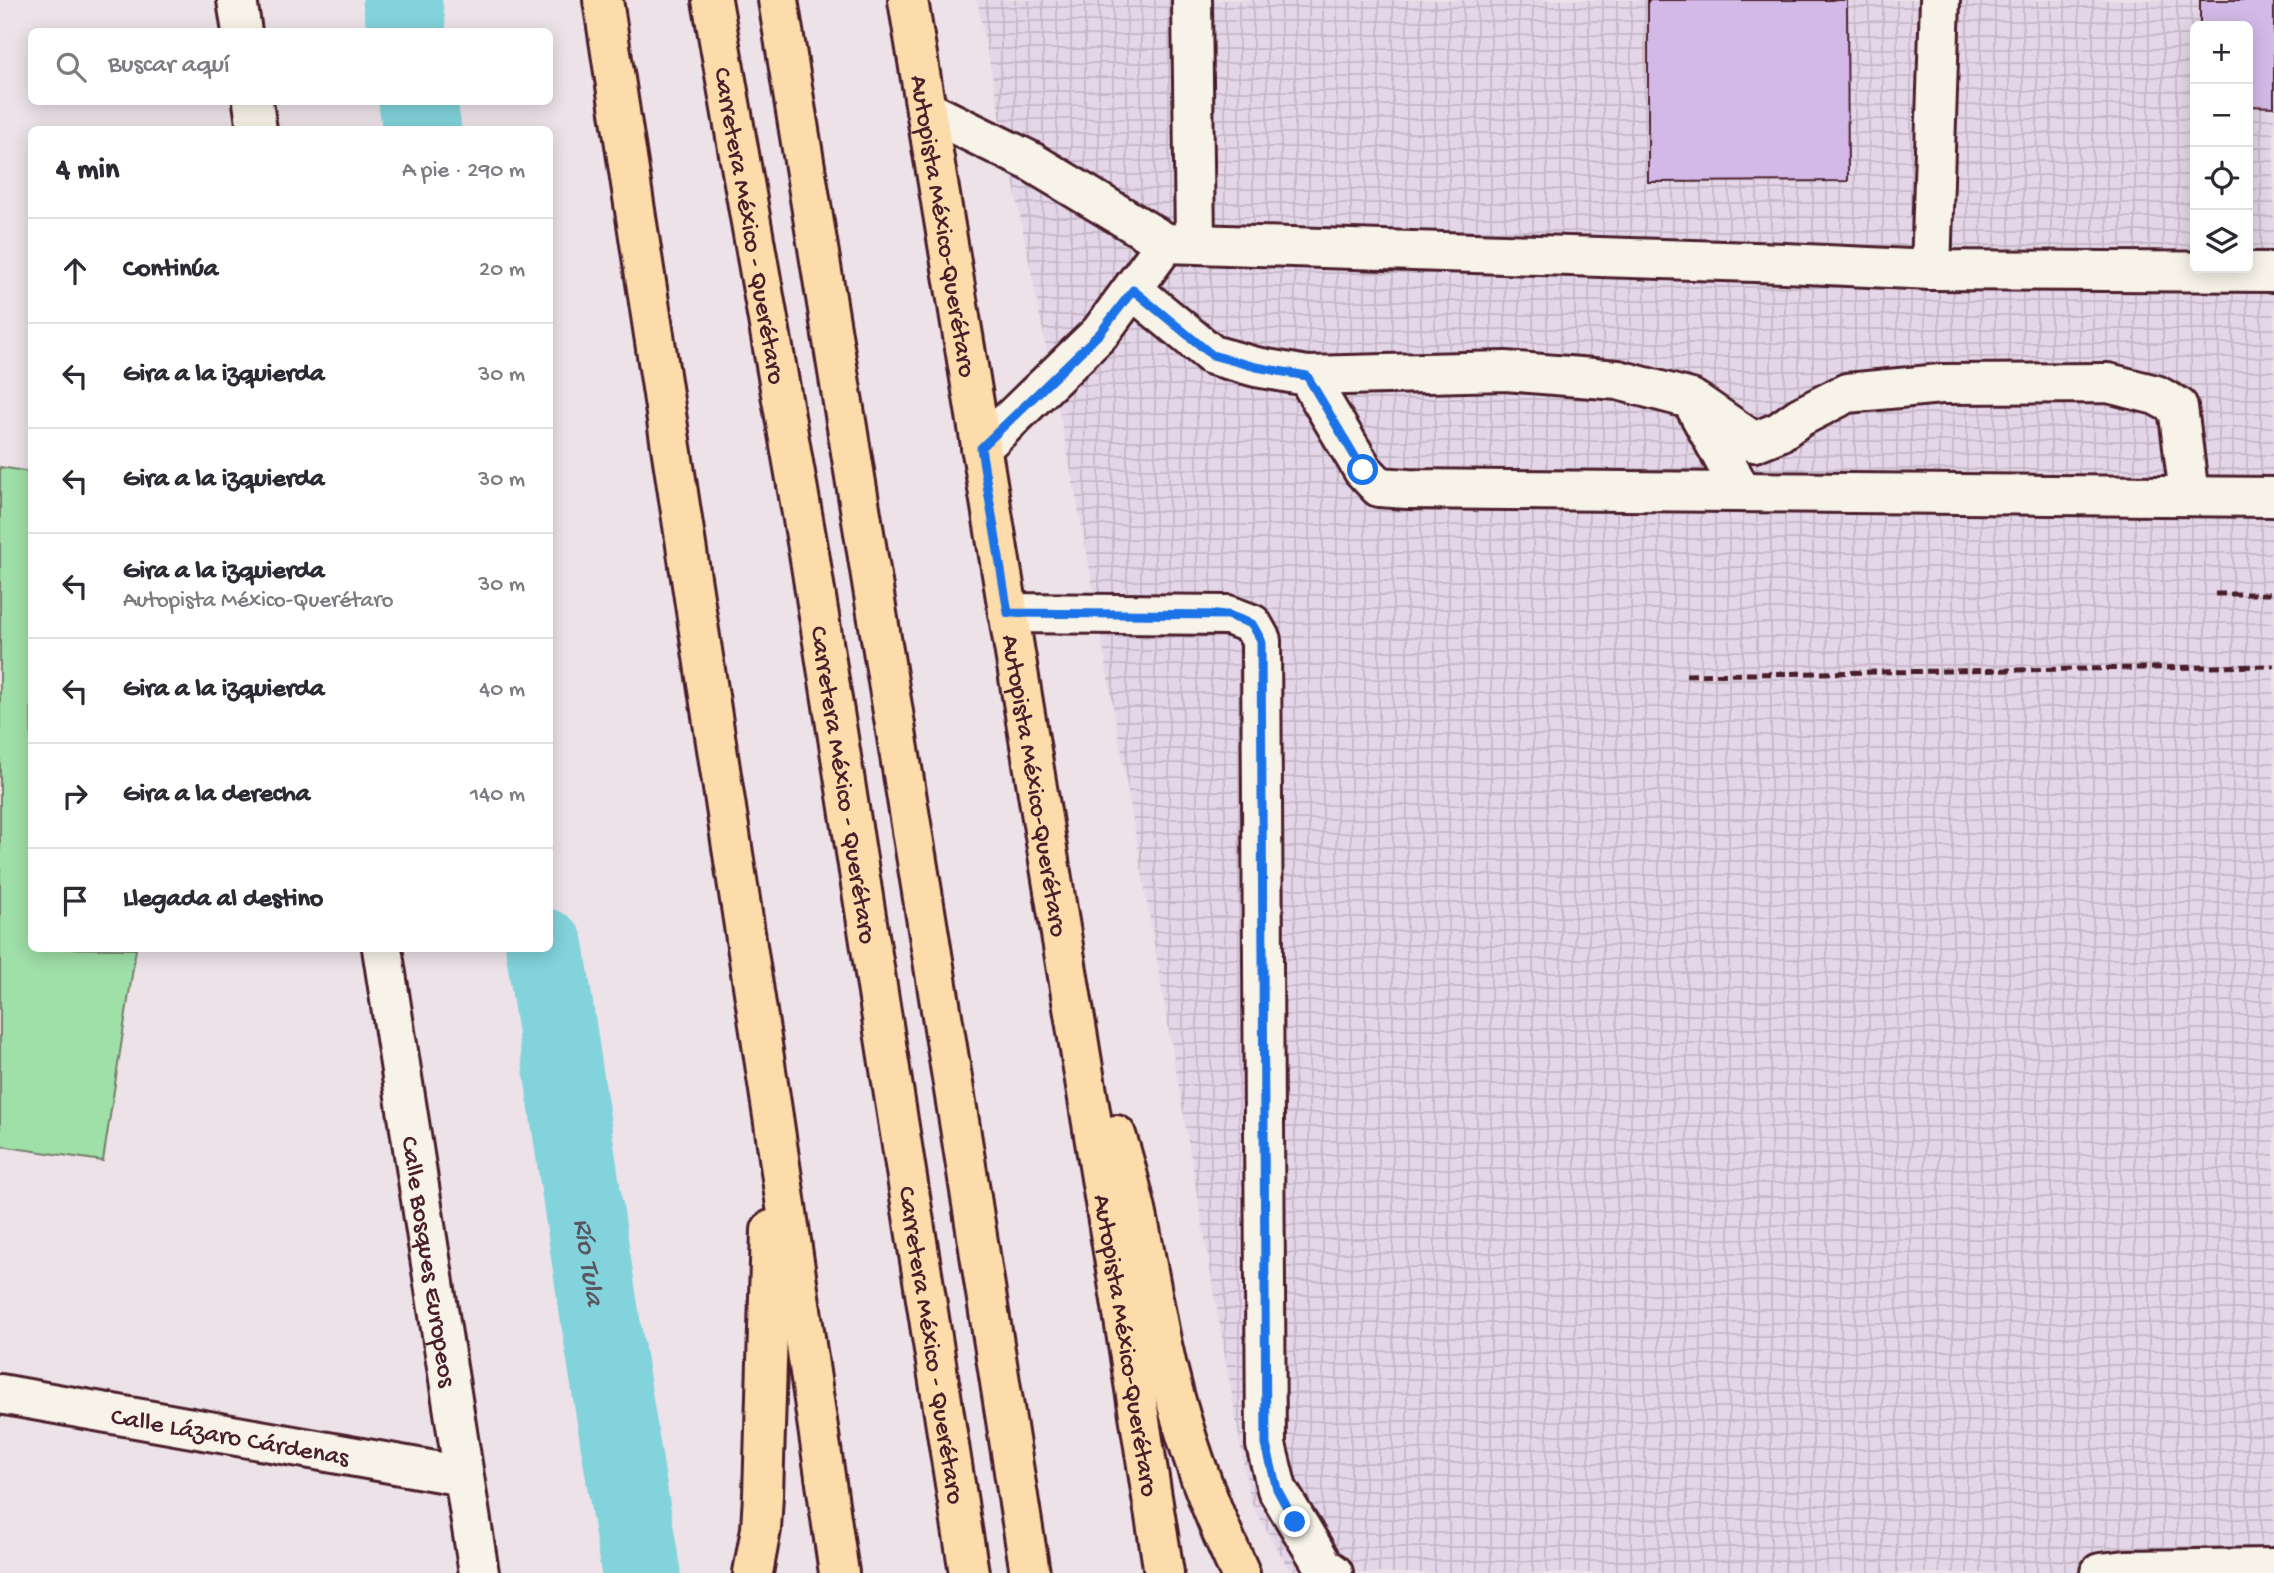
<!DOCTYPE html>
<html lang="es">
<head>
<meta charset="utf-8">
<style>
	:root { --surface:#fff; --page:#f7f7f7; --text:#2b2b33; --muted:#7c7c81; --line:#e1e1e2 }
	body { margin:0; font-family:"Gochi Hand",sans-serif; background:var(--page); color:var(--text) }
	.controls { position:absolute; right:21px; top:21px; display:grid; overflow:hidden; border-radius:10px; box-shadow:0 4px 18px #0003 }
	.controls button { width:63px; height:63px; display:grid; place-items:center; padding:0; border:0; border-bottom:2px solid var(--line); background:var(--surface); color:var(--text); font:35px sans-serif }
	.stop { position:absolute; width:21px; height:21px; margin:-16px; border:5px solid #1a73e8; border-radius:50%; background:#fff }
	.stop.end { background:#1a73e8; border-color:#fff; box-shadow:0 2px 7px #0008 }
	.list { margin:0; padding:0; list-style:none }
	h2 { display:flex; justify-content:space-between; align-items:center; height:91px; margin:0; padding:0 28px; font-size:30px }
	h2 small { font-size:23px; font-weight:400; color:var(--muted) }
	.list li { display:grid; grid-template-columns:46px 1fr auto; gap:21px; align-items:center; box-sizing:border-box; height:105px; padding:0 28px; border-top:2px solid var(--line) }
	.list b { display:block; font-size:26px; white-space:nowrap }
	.list p { margin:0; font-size:23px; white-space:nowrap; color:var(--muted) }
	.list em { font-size:23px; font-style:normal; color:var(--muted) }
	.icon { flex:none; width:38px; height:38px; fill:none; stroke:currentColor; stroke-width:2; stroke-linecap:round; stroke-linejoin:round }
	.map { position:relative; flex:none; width:2274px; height:1573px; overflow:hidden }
	.search { position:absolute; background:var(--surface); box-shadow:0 4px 18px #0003; left:28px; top:28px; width:525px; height:77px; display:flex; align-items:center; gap:18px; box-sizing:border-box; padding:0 24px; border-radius:10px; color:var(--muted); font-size:26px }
	.panel { position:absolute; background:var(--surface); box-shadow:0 4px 18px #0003; left:28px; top:126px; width:525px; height:826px; border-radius:10px }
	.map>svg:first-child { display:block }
	.industrial { fill:url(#industrial-grid); fill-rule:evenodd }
	.pitch { fill:#9fdfa8; stroke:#747f6a; stroke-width:2 }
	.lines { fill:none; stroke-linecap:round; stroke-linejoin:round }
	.river { stroke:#82d3db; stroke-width:79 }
	.building { fill:#d3b9e8; stroke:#4a1f2b; stroke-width:2 }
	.minor-casing { stroke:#4a1f2b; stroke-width:44 }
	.major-casing { stroke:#4a1f2b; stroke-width:44 }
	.highway-casing { stroke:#4a1f2b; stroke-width:44 }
	.minor { stroke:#f7f3e8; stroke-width:38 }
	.major { stroke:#fddcac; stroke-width:38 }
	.highway { stroke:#fddcac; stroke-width:38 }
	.rail { stroke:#4a1f2b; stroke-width:5; stroke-dasharray:10 5; stroke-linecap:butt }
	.route { stroke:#1a73e8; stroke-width:9 }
	.labels { text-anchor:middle; stroke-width:5; stroke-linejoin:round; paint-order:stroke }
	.street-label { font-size:26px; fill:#4a1f2b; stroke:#f7f3e8 }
	.water-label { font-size:28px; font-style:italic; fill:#5b5560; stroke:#f7f3e8 }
</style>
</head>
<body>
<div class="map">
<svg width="2274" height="1573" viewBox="0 0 2274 1573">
	<defs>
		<pattern id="industrial-grid" width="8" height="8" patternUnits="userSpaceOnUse" patternTransform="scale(1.75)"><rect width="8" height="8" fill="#e4d6e8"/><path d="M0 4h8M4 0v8" fill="none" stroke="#c5b7c7"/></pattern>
	</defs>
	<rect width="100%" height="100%" fill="#ece2e8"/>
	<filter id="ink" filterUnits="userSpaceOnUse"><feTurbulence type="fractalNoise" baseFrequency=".0143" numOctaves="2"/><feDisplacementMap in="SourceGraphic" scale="14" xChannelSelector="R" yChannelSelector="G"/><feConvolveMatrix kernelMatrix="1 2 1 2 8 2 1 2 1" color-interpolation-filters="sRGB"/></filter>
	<g filter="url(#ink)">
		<path class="industrial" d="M977,0H2274V1573H1291L1250,1501L1085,542ZM2195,26H2248V268H2195Z"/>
		<path class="pitch" d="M0,467L31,472L32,948L136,949L103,1161L0,1146Z"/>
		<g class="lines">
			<g class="river">
				<path d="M402,0L407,32"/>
				<path d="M418,102L422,130"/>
				<path id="s1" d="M545,948L596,1292L641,1573"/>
			</g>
		</g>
		<g class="building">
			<path d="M1648,0H1847L1848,181L1648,182Z"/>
			<path d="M2200,0H2274V107L2248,106V26H2200Z"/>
		</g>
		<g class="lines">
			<defs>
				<g id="minor">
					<path d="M237,0L242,32"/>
					<path d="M1192,0L1195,243"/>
					<path d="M253,102L257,130"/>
					<path d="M926,110L1030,161L1166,243L1785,263L1931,270L2274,272"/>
					<path d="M1931,270L1940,0"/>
					<path d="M1133,290L1212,355L1256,367L1307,376L1505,371L1618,380L1691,399L1741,491"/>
					<path d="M1307,376L1363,470L1379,487L1408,489L2274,497"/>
					<path d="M1696,402L1754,442L1779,432L1800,417L1847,393L1941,384L2108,383L2156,395L2178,407L2189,495"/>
					<path d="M981,448L1100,333L1166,243"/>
					<path d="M1008,613L1228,615L1252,624L1261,640L1266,1445L1277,1489L1324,1567L1333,1573"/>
					<path id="s2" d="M382,948L479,1573"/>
					<path id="s3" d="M0,1394L463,1476"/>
					<path d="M2100,1573L2126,1570L2274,1568"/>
				</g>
				<g id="major">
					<path d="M603,0L774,1123L839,1573"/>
					<path id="s4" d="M908,0L1120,1294L1164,1573"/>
					<path d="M1116,1135C1138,1202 1147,1271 1161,1340C1178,1421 1205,1498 1240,1573"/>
					<path d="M753,1573L761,1529L763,1495L771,1230"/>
				</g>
				<g id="highway">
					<path id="s5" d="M712,0L810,559L969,1573"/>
					<path d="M778,0L959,1121L1030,1573"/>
				</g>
			</defs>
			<use href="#minor" class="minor-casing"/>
			<use href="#major" class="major-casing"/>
			<use href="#highway" class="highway-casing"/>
			<use href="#minor" class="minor"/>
			<use href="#major" class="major"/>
			<use href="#highway" class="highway"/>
			<g class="rail">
				<path d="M2215,594H2274"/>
				<path d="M1686,675L2274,666"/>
			</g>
		</g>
	</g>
	<g class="lines" filter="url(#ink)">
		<path class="route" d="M1295,1522L1277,1489L1266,1445L1261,640L1252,624L1228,615L1008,613L981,448L1100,333L1133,290L1212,355L1256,367L1307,376L1363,470"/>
	</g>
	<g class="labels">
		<g class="street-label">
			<text dy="9" stroke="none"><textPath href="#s5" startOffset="229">Carretera México - Querétaro</textPath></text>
			<text dy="9" stroke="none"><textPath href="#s4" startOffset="229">Autopista México-Querétaro</textPath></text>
			<text dy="9" stroke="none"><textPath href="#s5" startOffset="796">Carretera México - Querétaro</textPath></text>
			<text dy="9" stroke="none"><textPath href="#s4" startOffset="796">Autopista México-Querétaro</textPath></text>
			<text dy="9" stroke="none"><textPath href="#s2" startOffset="317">Calle Bosques Europeos</textPath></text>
			<text dy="9" stroke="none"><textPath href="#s5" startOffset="1363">Carretera México - Querétaro</textPath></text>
			<text dy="9" stroke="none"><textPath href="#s4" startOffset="1363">Autopista México-Querétaro</textPath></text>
			<text dy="9" stroke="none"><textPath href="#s3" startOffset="234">Calle Lázaro Cárdenas</textPath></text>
		</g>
		<g class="water-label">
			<text dy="10" stroke="none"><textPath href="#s1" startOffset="317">Río Tula</textPath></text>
		</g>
	</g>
</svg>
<div class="controls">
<button>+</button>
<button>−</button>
<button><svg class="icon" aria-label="locate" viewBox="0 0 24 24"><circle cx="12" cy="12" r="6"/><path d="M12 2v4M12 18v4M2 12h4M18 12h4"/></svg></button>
<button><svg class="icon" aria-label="layers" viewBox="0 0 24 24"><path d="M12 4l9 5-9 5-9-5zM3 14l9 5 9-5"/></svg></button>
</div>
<div class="stop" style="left:1363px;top:470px"></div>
<div class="stop end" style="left:1295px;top:1522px"></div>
<div class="search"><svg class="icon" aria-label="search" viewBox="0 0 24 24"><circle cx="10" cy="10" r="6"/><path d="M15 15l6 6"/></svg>Buscar aquí</div>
<section class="panel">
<h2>4 min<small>A pie · 290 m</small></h2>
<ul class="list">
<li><svg class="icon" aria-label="ahead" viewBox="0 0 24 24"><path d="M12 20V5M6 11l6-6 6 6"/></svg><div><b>Continúa</b></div><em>20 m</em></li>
<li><svg class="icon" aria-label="left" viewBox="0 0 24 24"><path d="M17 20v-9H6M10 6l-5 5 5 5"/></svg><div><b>Gira a la izquierda</b></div><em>30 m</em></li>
<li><svg class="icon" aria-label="left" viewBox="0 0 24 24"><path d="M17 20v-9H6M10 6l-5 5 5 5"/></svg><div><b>Gira a la izquierda</b></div><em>30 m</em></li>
<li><svg class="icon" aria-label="left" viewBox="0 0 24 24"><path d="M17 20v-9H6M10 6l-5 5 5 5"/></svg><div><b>Gira a la izquierda</b><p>Autopista México-Querétaro</p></div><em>30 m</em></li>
<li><svg class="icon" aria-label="left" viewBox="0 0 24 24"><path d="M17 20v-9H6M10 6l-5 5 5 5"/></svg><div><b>Gira a la izquierda</b></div><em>40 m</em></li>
<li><svg class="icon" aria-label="right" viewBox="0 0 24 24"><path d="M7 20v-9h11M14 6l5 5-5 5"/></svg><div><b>Gira a la derecha</b></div><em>140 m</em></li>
<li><svg class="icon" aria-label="arrive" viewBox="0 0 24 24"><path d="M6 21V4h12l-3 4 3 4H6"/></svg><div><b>Llegada al destino</b></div></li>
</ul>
</section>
</div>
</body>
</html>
